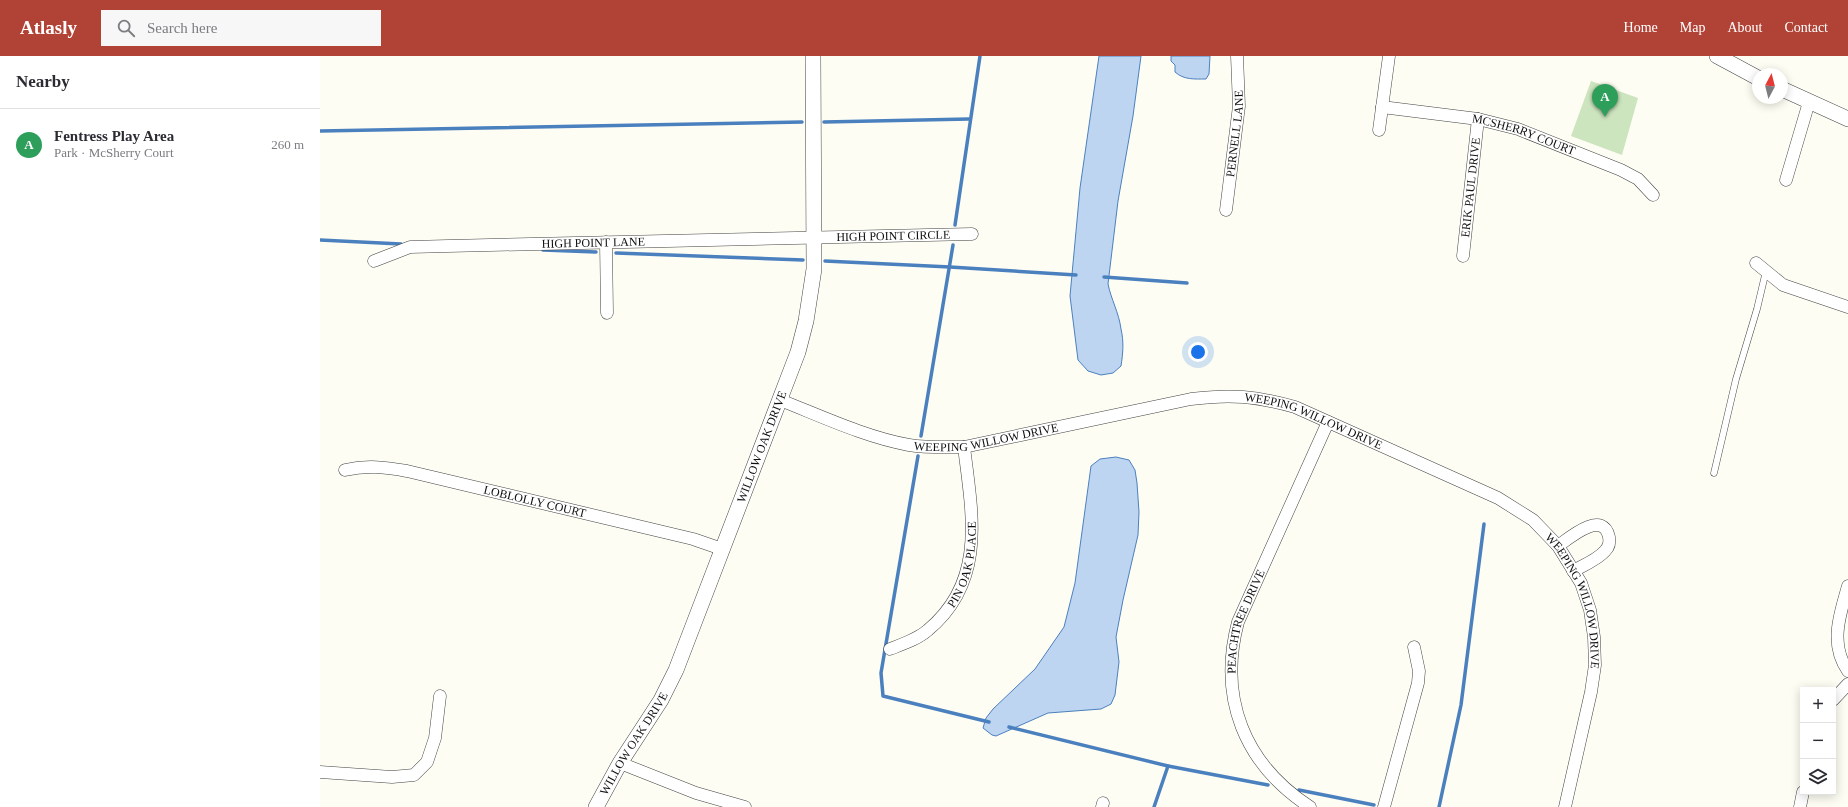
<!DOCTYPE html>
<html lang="en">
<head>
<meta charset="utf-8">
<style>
	:root { --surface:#fff; --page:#f7f7f7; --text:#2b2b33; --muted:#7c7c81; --line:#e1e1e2; --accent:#b14236 }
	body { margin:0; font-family:"Times New Roman",serif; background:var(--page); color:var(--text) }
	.controls { position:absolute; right:12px; bottom:12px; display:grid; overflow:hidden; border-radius:0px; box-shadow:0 2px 10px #0003 }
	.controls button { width:36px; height:36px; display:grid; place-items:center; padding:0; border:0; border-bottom:1px solid var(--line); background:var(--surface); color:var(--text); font:20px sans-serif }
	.compass { position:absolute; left:1432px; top:12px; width:36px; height:36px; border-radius:50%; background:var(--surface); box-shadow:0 2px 10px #0003; rotate:7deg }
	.you { position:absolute; left:878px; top:296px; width:14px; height:14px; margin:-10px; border:3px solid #fff; border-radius:50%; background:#1a73e8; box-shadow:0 0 0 6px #1a73e833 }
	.badge { display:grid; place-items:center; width:26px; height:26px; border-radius:50%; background:var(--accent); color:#fff; font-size:13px; font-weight:700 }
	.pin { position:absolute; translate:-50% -33px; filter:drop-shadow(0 1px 2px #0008) }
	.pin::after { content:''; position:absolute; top:21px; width:14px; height:12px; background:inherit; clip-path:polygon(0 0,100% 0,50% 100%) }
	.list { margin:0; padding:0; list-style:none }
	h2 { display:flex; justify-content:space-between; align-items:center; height:52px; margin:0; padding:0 16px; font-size:17px }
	h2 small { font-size:13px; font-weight:400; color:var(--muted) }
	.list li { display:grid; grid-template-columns:26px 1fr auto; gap:12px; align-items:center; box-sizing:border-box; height:72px; padding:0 16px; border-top:1px solid var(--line) }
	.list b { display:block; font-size:15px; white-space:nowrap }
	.list p { margin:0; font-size:13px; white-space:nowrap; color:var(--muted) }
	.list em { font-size:13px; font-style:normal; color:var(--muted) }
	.icon { flex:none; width:22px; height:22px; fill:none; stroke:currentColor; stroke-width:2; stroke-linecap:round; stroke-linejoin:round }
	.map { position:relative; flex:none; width:1528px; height:751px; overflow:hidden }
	header { display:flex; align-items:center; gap:24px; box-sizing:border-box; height:56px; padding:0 20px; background:var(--accent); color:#fff }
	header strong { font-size:19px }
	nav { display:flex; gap:22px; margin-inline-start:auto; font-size:14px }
	.search { width:280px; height:36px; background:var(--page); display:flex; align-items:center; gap:10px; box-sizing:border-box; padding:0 14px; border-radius:0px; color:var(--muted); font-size:15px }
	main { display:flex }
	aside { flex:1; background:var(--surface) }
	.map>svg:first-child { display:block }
	.green { fill:#cde5bf }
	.water { fill:#bdd5f0; stroke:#4b80bf }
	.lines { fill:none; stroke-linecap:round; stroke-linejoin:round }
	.stream { stroke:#4b80bf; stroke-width:3.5 }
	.service-casing { stroke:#424242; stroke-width:7 }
	.minor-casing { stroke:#424242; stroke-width:13 }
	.tertiary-casing { stroke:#424242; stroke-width:16 }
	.service { stroke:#fff; stroke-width:6 }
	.minor { stroke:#fff; stroke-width:12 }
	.tertiary { stroke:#fff; stroke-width:15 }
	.labels { text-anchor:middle; stroke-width:4; stroke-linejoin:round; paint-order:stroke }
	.street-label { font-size:12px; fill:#0f0f0f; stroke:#fff }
</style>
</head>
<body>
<header>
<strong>Atlasly</strong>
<div class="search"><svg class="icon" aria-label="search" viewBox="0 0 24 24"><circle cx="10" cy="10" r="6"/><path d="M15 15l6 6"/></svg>Search here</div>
<nav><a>Home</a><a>Map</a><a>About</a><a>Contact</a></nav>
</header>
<main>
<aside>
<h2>Nearby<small></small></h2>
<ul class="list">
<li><span class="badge" style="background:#2e9e5b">A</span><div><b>Fentress Play Area</b><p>Park · McSherry Court</p></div><em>260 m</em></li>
</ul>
</aside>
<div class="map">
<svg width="1528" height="751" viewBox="0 0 1528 751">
	<rect width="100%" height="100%" fill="#fefdf3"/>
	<path class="green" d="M1271,25L1318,42L1302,99L1251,80Z"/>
	<g class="water">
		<path d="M779,0H821L813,60L798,145L788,228C791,243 799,257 801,273C804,286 803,297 801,310L793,317L781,319L768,315L758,304L750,240L760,132Z"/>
		<path d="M851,0H890L889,18L886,23C874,23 864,24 855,16V9L851,5Z"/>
		<path d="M796,401L809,404L815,414L817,427L819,456L818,479L803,544L796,581L799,606L795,639L791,648L781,653L728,657L676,680L672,679L663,672L666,662L673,653L715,613L744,571L755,527L771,410L780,403Z"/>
	</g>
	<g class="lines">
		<g class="stream">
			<path d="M504,66L649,63"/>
			<path d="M0,75L482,66"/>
			<path d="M635,169L660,0"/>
			<path d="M0,184L81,188"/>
			<path d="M223,194L276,196"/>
			<path d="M296,197L483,204"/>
			<path d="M505,205L630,211L756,219"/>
			<path d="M784,221L867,227"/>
			<path d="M601,380L633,189"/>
			<path d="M598,400L561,617L563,640L669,666"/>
			<path d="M689,671L848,710L948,729"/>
			<path d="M979,734L1054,749"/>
			<path d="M834,751L848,710"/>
			<path d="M1119,751L1141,649L1164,468"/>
		</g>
		<defs>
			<path id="service" d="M1394,417L1416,323L1437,253L1446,215"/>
			<g id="minor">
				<path id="s1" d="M1062,51L1158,63L1198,73L1301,114L1318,123L1333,139"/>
				<path d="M1059,74L1069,0"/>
				<path d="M1466,124L1489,46"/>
				<path id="s2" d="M906,154L919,50L917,0"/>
				<path d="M286,186L287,257"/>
				<path id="s3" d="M1143,200L1158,63"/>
				<path id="s4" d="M54,205L90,191L128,190L652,178"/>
				<path d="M1436,207L1463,229L1528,251"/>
				<path id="s5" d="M460,344C501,360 545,381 589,389C607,392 626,391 644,391L871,343C911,338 936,340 975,351L1178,442L1213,464L1238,490L1261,527L1270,554L1274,581L1275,609L1271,636L1245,751"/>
				<path id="s6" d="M25,414C47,409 65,411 87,415L373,483L402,493"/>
				<path d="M1238,490C1249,482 1283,453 1289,481C1290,486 1289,491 1285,495C1277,504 1264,509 1253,515"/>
				<path d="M1528,530C1520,558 1509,588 1528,615"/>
				<path id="s7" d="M570,593C583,588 598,583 608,574C667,525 652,457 644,391"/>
				<path d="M1513,644L1528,628"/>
				<path d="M300,707L376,737L425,751"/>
				<path d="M0,716L72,721L94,719L107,706L115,682L120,640"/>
				<path d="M782,751L783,747"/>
				<path id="s8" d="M990,751C924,708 898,642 918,566L1008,366"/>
				<path d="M1064,751L1098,627L1099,615L1094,591"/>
				<path d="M1480,751L1483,736"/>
			</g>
			<g id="tertiary">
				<path d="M1397,0L1438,22"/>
				<path d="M1462,33L1528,63"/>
				<path id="s9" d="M276,751L300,707L341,644L356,614L478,296L486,265L494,213L493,0"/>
			</g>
		</defs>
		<use href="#service" class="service-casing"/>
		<use href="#minor" class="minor-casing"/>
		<use href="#tertiary" class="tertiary-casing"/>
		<use href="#service" class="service"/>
		<use href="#minor" class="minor"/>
		<use href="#tertiary" class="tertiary"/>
	</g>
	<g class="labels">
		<g class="street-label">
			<text dy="4" stroke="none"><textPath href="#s2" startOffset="77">PERNELL LANE</textPath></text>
			<text dy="4" stroke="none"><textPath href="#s1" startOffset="145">MCSHERRY COURT</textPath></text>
			<text dy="4" stroke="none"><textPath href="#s3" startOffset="69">ERIK PAUL DRIVE</textPath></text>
			<text dy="4" stroke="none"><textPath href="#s4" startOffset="522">HIGH POINT CIRCLE</textPath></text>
			<text dy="4" stroke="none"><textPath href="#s4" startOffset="222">HIGH POINT LANE</textPath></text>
			<text dy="4" stroke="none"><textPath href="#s5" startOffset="551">WEEPING WILLOW DRIVE</textPath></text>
			<text dy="4" stroke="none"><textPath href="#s5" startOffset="215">WEEPING WILLOW DRIVE</textPath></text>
			<text dy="4" stroke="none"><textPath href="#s9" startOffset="398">WILLOW OAK DRIVE</textPath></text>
			<text dy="4" stroke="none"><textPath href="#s6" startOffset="194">LOBLOLLY COURT</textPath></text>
			<text dy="4" stroke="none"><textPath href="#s7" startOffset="120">PIN OAK PLACE</textPath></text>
			<text dy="4" stroke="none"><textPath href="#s5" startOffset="887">WEEPING WILLOW DRIVE</textPath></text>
			<text dy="4" stroke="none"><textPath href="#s8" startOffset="216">PEACHTREE DRIVE</textPath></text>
			<text dy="4" stroke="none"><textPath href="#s9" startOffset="74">WILLOW OAK DRIVE</textPath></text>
		</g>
	</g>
</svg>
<div class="controls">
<button>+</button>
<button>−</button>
<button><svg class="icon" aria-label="layers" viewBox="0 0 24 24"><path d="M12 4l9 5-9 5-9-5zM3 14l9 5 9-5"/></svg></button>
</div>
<svg class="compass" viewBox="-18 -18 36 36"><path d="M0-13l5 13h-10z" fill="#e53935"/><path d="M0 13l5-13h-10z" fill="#7c7c81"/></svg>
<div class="you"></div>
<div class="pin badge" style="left:1285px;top:61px;background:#2e9e5b">A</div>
</div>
</main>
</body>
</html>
